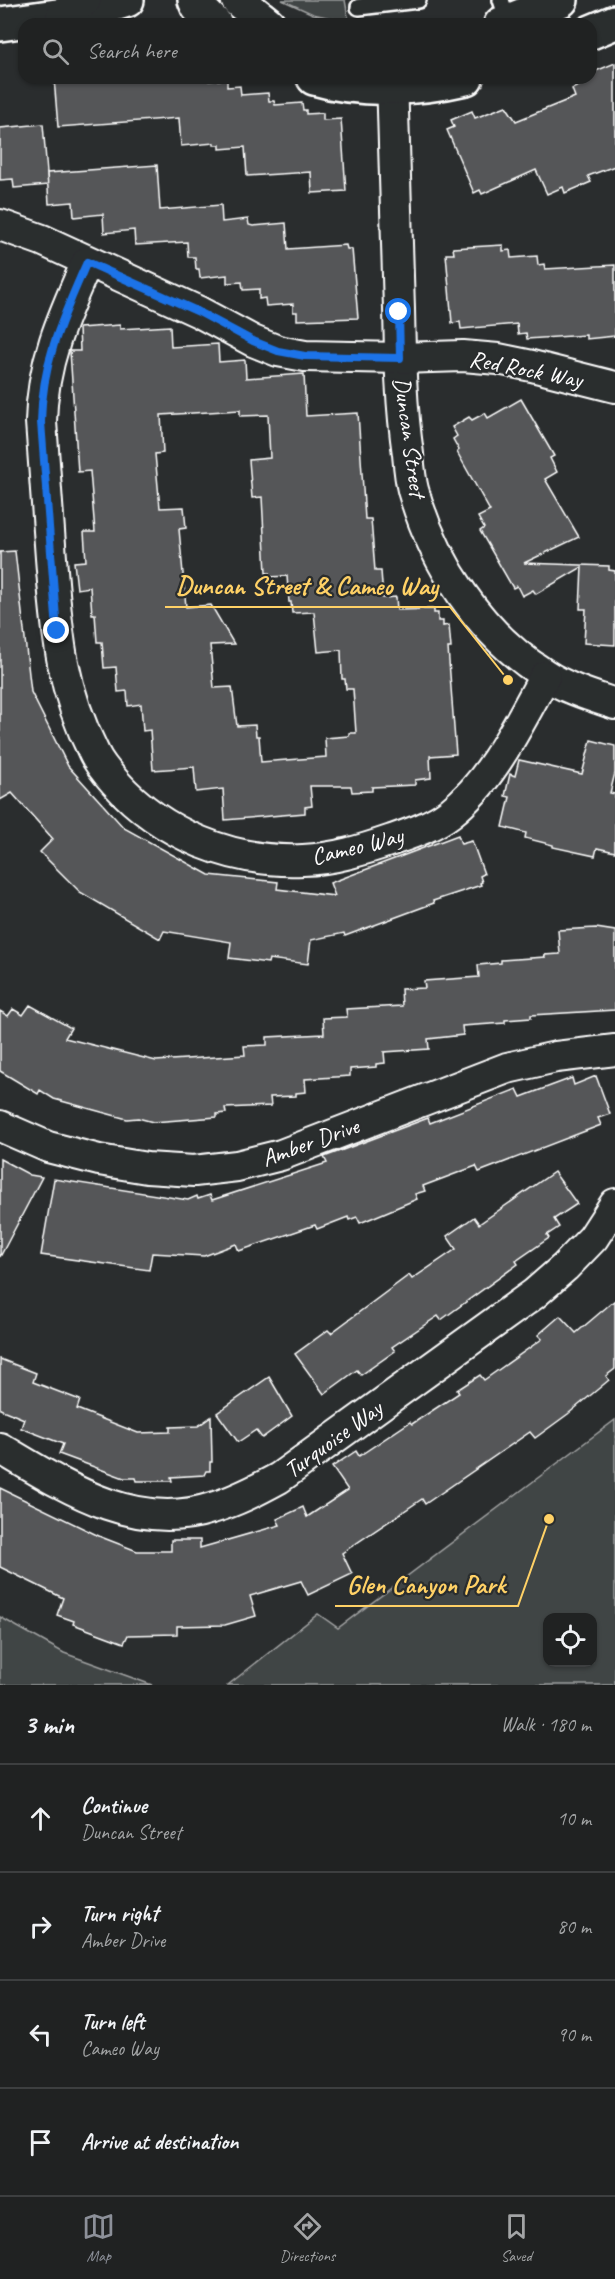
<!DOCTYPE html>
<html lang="en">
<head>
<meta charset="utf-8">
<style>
	:root { --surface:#202222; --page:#282a2a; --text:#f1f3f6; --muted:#a2a4a5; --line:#3d3f40; --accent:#8c9099 }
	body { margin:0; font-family:Caveat,sans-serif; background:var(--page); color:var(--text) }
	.controls { position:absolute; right:18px; bottom:18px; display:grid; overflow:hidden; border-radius:12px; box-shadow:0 2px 4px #0004 }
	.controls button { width:54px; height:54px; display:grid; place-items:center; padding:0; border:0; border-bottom:2px solid var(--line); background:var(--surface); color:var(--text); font:30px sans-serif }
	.stop { position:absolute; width:18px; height:18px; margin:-14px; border:4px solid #1a73e8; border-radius:50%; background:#fff }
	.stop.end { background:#1a73e8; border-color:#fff; box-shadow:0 2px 6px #0008 }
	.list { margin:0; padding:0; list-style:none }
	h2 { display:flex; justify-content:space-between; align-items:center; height:78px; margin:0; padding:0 24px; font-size:26px }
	h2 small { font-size:20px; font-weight:400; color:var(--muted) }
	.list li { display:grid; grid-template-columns:39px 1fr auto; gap:18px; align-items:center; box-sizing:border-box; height:108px; padding:0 24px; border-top:2px solid var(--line) }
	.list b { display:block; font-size:22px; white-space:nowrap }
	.list p { margin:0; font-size:20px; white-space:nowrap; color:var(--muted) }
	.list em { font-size:20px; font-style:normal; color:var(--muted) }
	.icon { flex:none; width:33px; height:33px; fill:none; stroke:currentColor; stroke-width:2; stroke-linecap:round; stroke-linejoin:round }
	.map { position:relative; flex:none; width:615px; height:1685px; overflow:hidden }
	.search { position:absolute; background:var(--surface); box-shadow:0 2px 4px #0004; left:18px; right:18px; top:18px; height:66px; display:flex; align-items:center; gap:15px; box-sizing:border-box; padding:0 21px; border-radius:18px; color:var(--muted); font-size:22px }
	.sheet { height:510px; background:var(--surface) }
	nav { display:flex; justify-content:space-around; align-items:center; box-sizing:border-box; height:84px; border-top:2px solid var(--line); background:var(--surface); font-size:16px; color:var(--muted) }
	nav a { display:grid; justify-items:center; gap:3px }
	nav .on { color:var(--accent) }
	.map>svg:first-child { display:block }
	.green { fill:#414445; stroke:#a0a2a2; stroke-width:1.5; fill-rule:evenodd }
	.building { fill:#555758; stroke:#fff; stroke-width:1.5; fill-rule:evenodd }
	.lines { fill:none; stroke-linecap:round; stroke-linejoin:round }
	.lane-casing { stroke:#fff; stroke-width:20 }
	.street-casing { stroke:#fff; stroke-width:34 }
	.secondary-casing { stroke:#fff; stroke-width:38 }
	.primary-casing { stroke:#fff; stroke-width:38 }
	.lane { stroke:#2a2d2e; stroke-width:15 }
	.street { stroke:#2a2d2e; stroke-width:30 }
	.secondary { stroke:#2a2d2e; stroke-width:33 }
	.primary { stroke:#2a2d2e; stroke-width:33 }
	.route { stroke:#1a73e8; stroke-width:8 }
	.labels { text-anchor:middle; stroke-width:4.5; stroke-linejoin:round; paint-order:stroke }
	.street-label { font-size:24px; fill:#fff; stroke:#2a2d2e }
	.leader { fill:none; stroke:#ffd166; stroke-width:2 }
	.callout-dot { fill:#ffd166; stroke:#2a2d2e; stroke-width:2 }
	.callout-label { font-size:26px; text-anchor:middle; font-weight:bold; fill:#ffd166; stroke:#2a2d2e; stroke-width:4.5; stroke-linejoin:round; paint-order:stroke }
</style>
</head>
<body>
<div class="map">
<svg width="615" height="1685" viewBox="0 0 615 1685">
	<rect width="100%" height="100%" fill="#2a2d2e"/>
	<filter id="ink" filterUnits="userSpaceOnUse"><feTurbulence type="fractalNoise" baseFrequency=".0167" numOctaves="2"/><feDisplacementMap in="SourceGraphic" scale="12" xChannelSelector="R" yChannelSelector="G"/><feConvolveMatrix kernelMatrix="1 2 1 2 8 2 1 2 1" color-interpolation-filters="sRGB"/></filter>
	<g filter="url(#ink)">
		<g class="green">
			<path d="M282,0H345L349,22L313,14Z"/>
			<path d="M615,1420V1685H228L318,1614L338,1628ZM548,1618H592V1662H548Z"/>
			<path d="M0,1617L64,1653L152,1685H0Z"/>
		</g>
		<g class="building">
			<path d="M615,63V166L588,176L591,182L565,193L563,187L547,194L536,170L482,194L480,190L474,193L447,130L454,127L451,120L472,111L475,118L506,106L516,121L575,97L572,89L587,82L585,78H591V73Z"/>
			<path d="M54,78H209V81L227,79V87L240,86L241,95L268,93L269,101H274L275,105L302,103L303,110H306V114L323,113V120L341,119L346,191L312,193L311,172L247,176L245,147L220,149V145H214V143L181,146L179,118L58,127Z"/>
			<path d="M43,124L48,185L14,188L13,179L0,180V128Z"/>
			<path d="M157,165L160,210L221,205L222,222L248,219L249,225L253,226L286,223L288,249L346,245L347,249H352L358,318L297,320V312H293V304L266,306L265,298L259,299V289L243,290L242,282L227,283V275L200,278L199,269H196L195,257H188L187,242L135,245L134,230L104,233L103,214L74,217L73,202L49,204L47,173Z"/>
			<path d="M503,245V251L510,250L511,258L537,256L538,265L544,264L545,269L615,265V336L586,339V335L527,339L526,333L518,334L517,324L461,329L460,322L452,323L446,254H454L453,248Z"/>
			<path d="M120,325V329L170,326L171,347L218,344L219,362L245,360L246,378L304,374L306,416L358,413L365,519H371L375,571H381L383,598L396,597L397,610L434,609V613H438V621H443V626L449,625L451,648H448L456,754L430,756L431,778L415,780V785L372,787V791L352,792L351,786H310L312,806L305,807V813L225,820L223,789L196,792L194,767L153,770L150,730L143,731L141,704L128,706L127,691L118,692L116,667L104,668L102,642H97L95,614H92L90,587L77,589L74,562L86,561L84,532H95L90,471L78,472L70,351H80L79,328ZM240,410V416L268,415L270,458L249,460L252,498L262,497L266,573H269V577L287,576L289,602H291L292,613L314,612L318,652L341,650L342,679H345L346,689H353L356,733H349V736L325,738L326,757L261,762L259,736H256L255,725L237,726L232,687L214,688L210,645L234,644L211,605L186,607L179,529L186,528L184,507L160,508L155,454L163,453L161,415Z"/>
			<path d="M521,399L554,456L550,458L557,472L545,479L579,537L524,563L609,566V570L615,571V645L584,643L586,609H580L582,567L536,594L533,590L522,596L517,586L513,588L480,531L484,528L478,517L490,511L457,452L459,450L453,439L457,436L452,427L469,417L472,420L485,413L488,418Z"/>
			<path d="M15,551L31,692L68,766L124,828L209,875L278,882L277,889L335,896L330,883L458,835L461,844L472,841L484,874L480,876L482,882L480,883L481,885L433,901L434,903L345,936L344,933L311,940L308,964L269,959L268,963L229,958L231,942L164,931L160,939L80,892L40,852L53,839L12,793L0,800V552Z"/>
			<path d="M591,740L615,746V773L610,793L615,794V852L597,848L595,856L553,847V845L525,838L526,833L503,827L510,797L505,796L510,774L515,776L519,760L582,774Z"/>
			<path d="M596,928L615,931V1010L531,1015V1018L505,1020V1023L462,1026L463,1035L428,1039L429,1049L384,1052L385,1063L376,1064V1067L350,1069V1076L305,1079L306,1092L296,1093V1096L270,1097L271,1106L225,1108L226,1113L217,1114V1117L153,1122L138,1118L127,1119L54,1099L40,1090L38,1094L0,1071V1011L8,1016L13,1009L23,1015L30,1005L71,1028L65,1038L156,1061L245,1055L244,1046L267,1045V1037L324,1034L323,1018L347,1017L346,1009L402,1006L401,989L425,988L424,981L479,977L478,965L501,963V960L545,957L544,955L560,954L558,930Z"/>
			<path d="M596,1076L610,1114L598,1118L601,1125L479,1172L476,1166L423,1186L425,1191L415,1194L417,1199L360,1223L357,1217L349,1220L348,1217L317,1229L315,1225L239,1251L236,1244L204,1256L152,1253L149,1270L41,1255L54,1179L188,1200L197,1196L198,1199L210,1195L212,1200L327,1163L324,1157L428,1118L430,1123L517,1089L521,1097L572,1078L574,1085Z"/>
			<path d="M0,1159L30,1175L42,1177L0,1257Z"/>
			<path d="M554,1172L577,1204L554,1219L559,1227L547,1235L549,1238L516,1261L518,1264L441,1320L438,1316L392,1347L395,1351L361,1375L357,1370L324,1394L295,1354L328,1330L331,1333L409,1275L412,1279L456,1249L447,1236L474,1217L479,1224Z"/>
			<path d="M615,1300V1369L606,1376L609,1380L568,1414L535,1438L530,1432L425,1504L422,1499L342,1553L352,1574L308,1595L301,1581L250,1596L256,1616L225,1625L177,1626V1634L128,1635L124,1643L73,1624L74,1621L57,1615L63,1598L0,1567V1488L101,1537L137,1551H171V1540H200V1548L280,1525L277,1519L303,1507L307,1517L348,1490L332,1467L356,1451L359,1456L410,1422L412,1424L459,1393L457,1390L480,1375L484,1380L542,1339L538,1335L560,1316L576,1333Z"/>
			<path d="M0,1359L36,1373L33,1382L80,1400L77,1409L138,1433L170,1432V1427L198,1426L211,1417L212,1462H210V1471H206L204,1475L171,1477L172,1481H137L136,1478H124L59,1454L63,1444L21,1428L24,1419L0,1409Z"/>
			<path d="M269,1377L292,1416L262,1438L256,1430L238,1442L217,1413Z"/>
		</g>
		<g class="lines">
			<defs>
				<g id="lane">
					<path d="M501,0L508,21"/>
					<path d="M359,7L418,0"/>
				</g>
				<g id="street">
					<path d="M392,78C395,155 397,232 399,309C400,357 401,406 408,454C409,465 410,478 413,490C434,563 479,633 544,674C565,688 591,696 615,704"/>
					<path d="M0,225L42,240L199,312L253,341L278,351L305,356L400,358L463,356L498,359L532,366L615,387"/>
					<path d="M87,262C63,316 42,362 41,422C44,467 48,513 51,558C57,631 60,686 94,753C99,764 107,773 115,782C162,835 233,863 303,860C334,859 363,850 392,840C412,833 433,826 450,813C492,781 520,721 545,676"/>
					<path d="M0,1126L48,1147L99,1160L147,1168L194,1171L237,1166L281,1155L507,1068L556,1057L615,1050"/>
					<path d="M0,1448C64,1486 134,1533 212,1508C236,1501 257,1490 279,1478L534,1294L565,1267L593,1238L615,1204"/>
				</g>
				<g id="secondary">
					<path d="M195,0L198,7L215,24"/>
					<path d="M238,0L268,24"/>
					<path d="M0,24L92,11L127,0"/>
					<path d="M501,24L561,0"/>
					<path d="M591,32L615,22"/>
					<path d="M314,78C361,92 419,89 466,78"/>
				</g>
				<path id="primary" d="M63,16L84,0"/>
			</defs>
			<use href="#lane" class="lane-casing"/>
			<use href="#street" class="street-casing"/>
			<use href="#secondary" class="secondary-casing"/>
			<use href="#primary" class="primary-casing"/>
			<use href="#lane" class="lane"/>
			<use href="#street" class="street"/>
			<use href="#secondary" class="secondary"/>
			<use href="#primary" class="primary"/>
		</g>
	</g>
	<g class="lines" filter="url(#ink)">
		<path class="route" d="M57,631L41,422C42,361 63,317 87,262L199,312L253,341L278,351L305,356L400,358L399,312"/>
	</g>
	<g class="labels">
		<g class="street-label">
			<text transform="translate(526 369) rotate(11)" y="8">Red Rock Way</text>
			<text transform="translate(410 437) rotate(82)" y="8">Duncan Street</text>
			<text transform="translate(357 846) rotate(-14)" y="8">Cameo Way</text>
			<text transform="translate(310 1142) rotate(-20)" y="8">Amber Drive</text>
			<text transform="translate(333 1439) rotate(-36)" y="8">Turquoise Way</text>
		</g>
	</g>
	<path class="leader" d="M508 680L450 607H165M549 1519L518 1606H335"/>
	<g class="callout-dot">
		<circle cx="508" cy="680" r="6"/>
		<circle cx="549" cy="1519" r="6"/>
	</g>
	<g class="callout-label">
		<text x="307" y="594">Duncan Street &amp; Cameo Way</text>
		<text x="426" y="1593">Glen Canyon Park</text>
	</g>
</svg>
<div class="controls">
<button><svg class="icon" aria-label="locate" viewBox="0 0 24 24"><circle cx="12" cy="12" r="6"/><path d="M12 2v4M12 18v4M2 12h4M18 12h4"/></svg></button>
</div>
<div class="stop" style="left:399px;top:312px"></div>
<div class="stop end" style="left:57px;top:631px"></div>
<div class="search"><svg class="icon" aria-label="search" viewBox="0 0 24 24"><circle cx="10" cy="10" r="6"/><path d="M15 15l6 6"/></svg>Search here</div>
</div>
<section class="sheet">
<h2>3 min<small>Walk · 180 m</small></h2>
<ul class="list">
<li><svg class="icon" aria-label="ahead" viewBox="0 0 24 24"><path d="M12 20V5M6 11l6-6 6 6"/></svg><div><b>Continue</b><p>Duncan Street</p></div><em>10 m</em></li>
<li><svg class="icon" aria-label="right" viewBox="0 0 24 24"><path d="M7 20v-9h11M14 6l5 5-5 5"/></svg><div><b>Turn right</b><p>Amber Drive</p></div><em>80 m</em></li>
<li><svg class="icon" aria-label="left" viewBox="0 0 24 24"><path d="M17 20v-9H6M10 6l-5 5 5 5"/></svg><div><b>Turn left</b><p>Cameo Way</p></div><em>90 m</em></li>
<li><svg class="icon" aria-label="arrive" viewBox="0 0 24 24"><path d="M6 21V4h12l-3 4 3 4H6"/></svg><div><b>Arrive at destination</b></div></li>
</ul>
</section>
<nav>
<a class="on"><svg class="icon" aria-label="map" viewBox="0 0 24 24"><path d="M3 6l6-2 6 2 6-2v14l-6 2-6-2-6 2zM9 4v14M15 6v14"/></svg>Map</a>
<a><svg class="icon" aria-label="directions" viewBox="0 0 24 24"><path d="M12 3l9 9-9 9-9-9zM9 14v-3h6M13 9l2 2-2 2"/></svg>Directions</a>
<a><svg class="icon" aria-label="saved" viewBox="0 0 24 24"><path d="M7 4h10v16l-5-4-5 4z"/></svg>Saved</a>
</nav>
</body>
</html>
